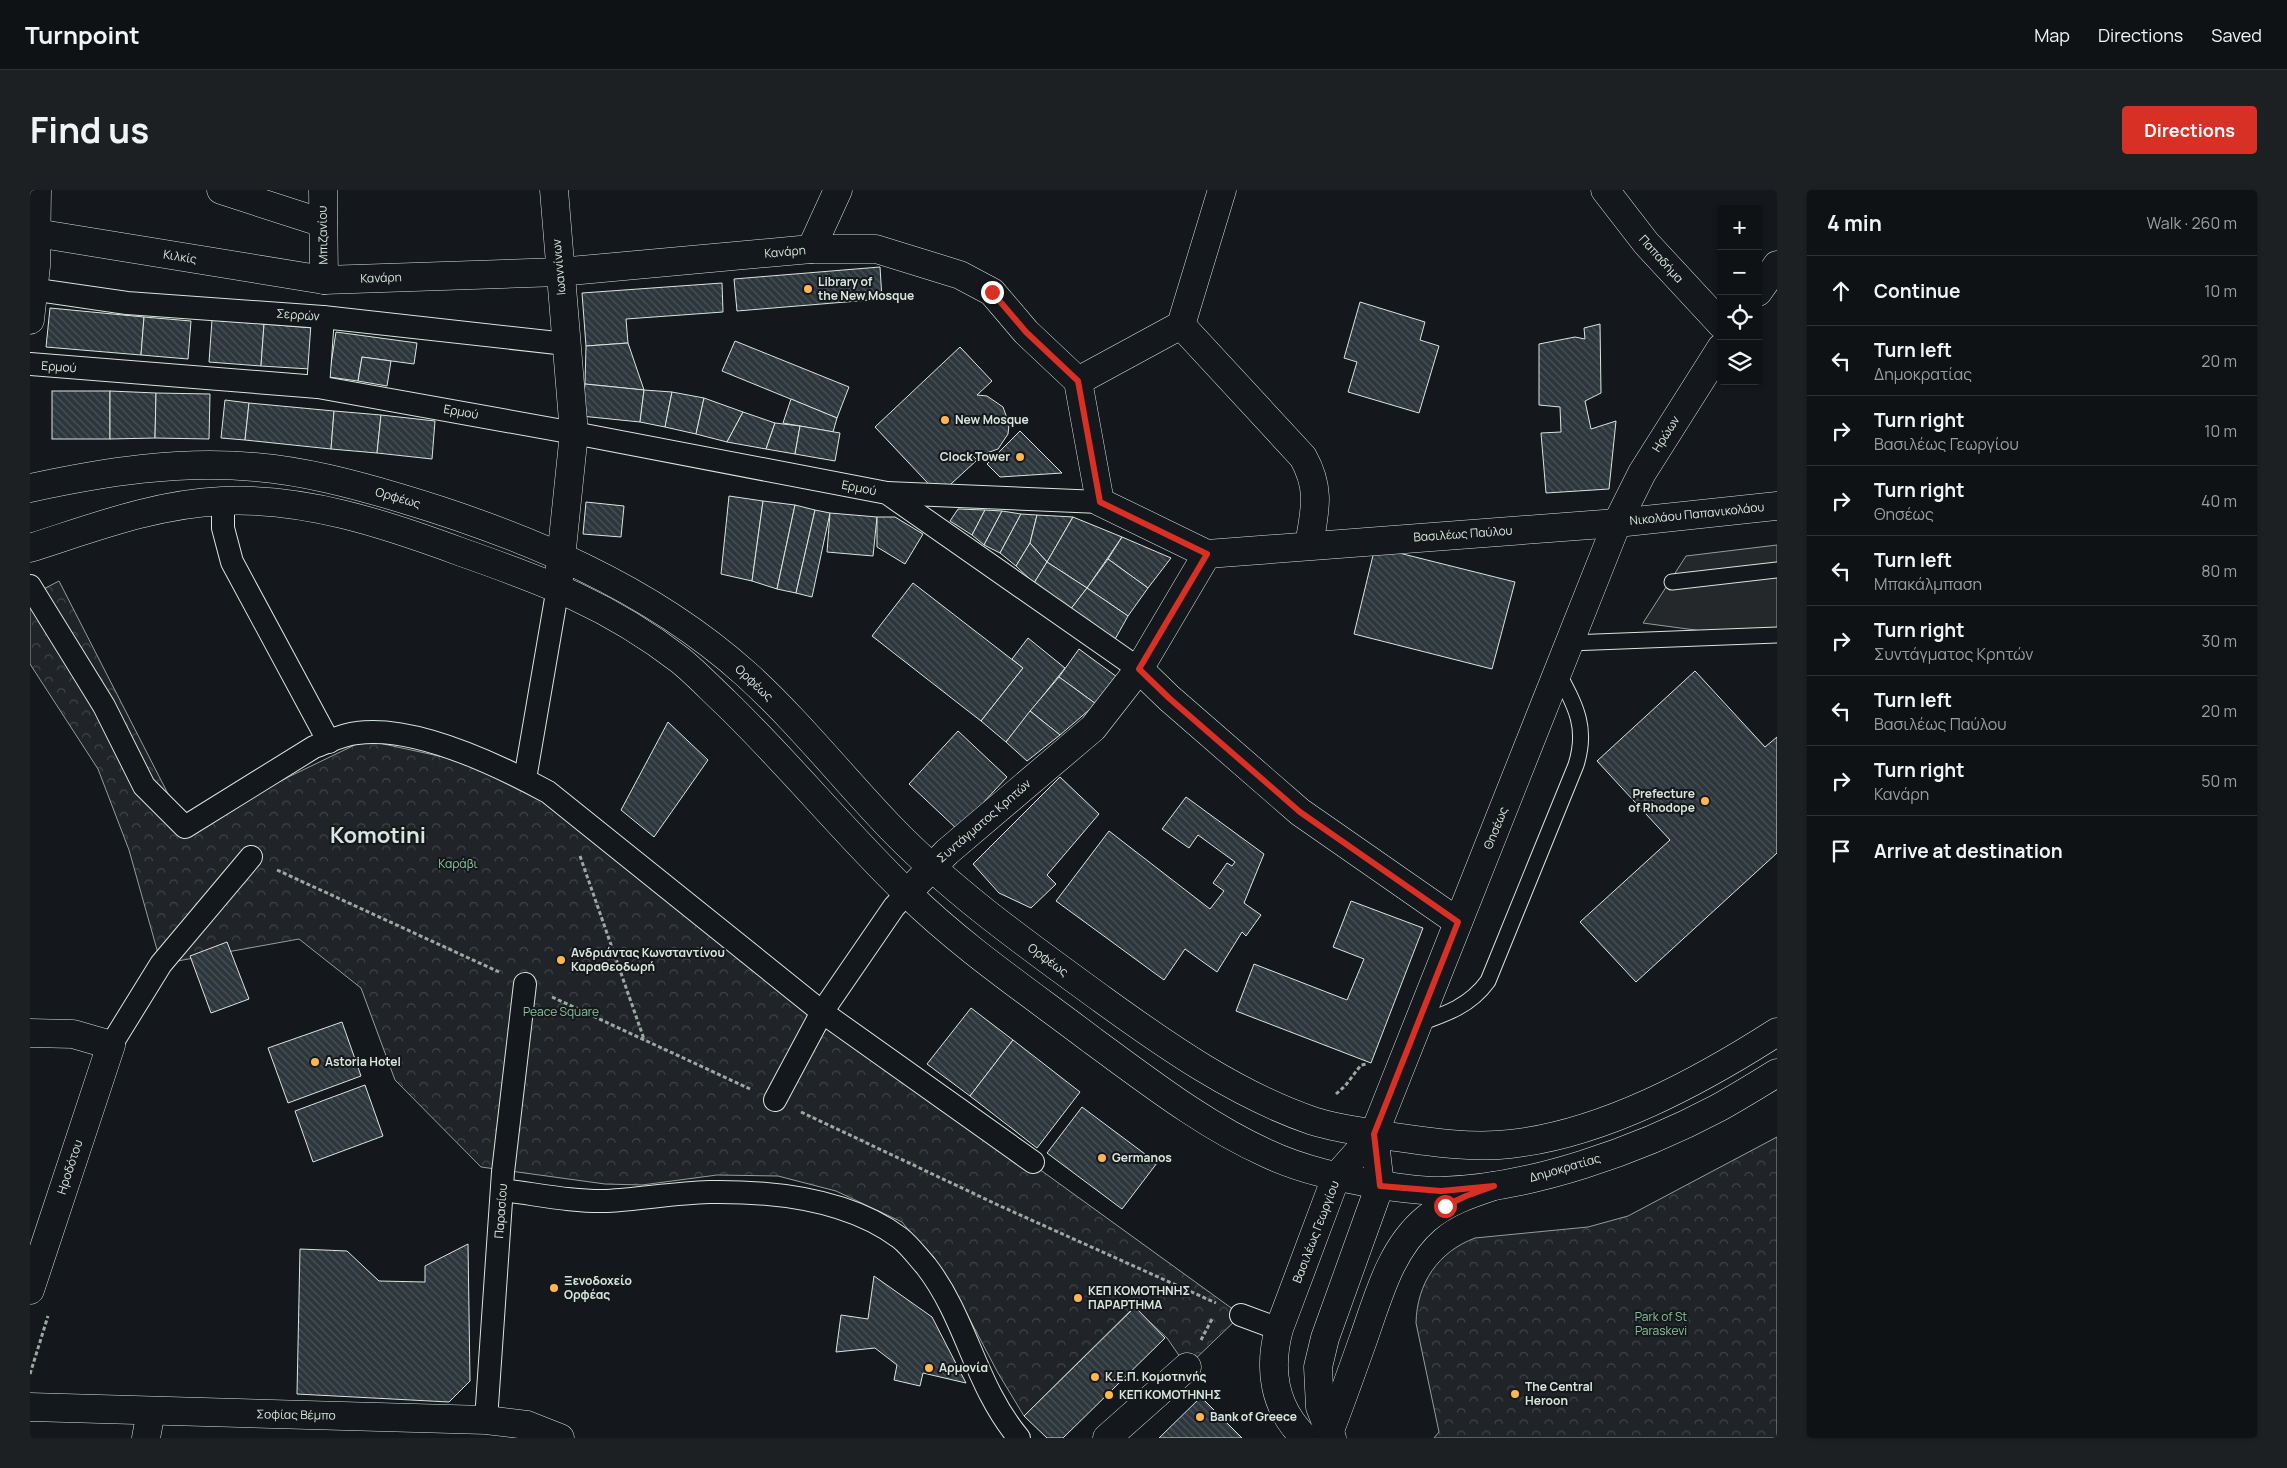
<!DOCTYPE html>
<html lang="en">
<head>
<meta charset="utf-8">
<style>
	:root { --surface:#0f1215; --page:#1d2022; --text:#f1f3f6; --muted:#9b9ea0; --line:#2f3234; --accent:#d93025 }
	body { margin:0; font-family:Manrope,sans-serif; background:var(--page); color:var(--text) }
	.controls { position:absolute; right:15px; top:15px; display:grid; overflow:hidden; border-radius:5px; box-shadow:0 1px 4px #0004 }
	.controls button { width:45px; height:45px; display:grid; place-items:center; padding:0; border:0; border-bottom:1px solid var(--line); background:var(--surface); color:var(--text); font:25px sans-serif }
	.stop { position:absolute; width:15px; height:15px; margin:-11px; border:4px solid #d93025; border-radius:50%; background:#fff }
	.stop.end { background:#d93025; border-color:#fff; box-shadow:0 1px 5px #0008 }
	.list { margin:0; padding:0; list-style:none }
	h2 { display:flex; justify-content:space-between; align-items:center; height:65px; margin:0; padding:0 20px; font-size:21px }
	h2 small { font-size:16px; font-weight:400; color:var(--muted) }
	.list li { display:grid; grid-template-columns:32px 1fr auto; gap:15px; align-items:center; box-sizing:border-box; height:70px; padding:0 20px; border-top:1px solid var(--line) }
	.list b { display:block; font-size:19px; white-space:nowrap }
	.list p { margin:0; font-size:16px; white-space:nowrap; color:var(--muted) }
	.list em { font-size:16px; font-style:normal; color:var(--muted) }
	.icon { flex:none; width:28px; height:28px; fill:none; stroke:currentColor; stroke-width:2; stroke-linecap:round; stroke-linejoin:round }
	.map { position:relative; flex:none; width:1747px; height:1248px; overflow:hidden; border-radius:5px }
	header { display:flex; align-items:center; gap:30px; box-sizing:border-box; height:70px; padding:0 25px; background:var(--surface); border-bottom:1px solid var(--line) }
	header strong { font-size:24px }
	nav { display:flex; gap:28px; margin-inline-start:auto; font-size:18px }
	.intro { display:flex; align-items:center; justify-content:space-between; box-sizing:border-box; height:120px; padding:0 30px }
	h1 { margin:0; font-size:35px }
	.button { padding:12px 22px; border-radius:5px; background:var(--accent); color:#fff; font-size:18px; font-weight:700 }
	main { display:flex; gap:30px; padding:0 30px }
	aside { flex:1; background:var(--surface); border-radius:5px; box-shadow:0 1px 4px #0004 }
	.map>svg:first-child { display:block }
	.forest { fill:url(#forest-crowns); stroke:#939e99 }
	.parking { fill:#24282b; stroke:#939e99 }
	.building { fill:url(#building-back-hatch); stroke:#d8e6dc }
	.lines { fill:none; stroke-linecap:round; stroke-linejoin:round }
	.service-casing { stroke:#d8e6dc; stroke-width:17 }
	.pedestrian-casing { stroke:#d8e6dc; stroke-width:24 }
	.minor-casing { stroke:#d8e6dc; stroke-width:29 }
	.tertiary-casing { stroke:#d8e6dc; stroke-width:29 }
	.secondary-casing { stroke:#d8e6dc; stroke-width:29 }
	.primary-casing { stroke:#d8e6dc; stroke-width:29 }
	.path { stroke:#9da8a2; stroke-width:3; stroke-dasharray:4 2.5; stroke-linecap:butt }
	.service { stroke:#14181c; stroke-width:15 }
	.pedestrian { stroke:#14181c; stroke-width:22 }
	.minor { stroke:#14181c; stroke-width:28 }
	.tertiary { stroke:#14181c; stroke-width:28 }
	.secondary { stroke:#14181c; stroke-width:28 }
	.primary { stroke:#14181c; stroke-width:28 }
	.route { stroke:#d93025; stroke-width:6 }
	.poi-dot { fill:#ffb74d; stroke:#14181c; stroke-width:2 }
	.labels { text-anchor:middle; stroke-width:4; stroke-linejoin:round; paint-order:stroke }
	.street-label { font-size:12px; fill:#d8e6dc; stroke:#14181c }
	.poi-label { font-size:12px; font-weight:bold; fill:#d8e6dc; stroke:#14181c; text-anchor:start }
	.park-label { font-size:12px; fill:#8ac095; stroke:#14181c }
	.town-label { font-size:22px; font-weight:bold; fill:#d8e6dc; stroke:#14181c }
</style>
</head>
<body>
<header>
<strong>Turnpoint</strong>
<nav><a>Map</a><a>Directions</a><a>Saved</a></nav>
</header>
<div class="intro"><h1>Find us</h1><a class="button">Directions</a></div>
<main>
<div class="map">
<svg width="1747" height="1248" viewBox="0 0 1747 1248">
	<defs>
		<pattern id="forest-crowns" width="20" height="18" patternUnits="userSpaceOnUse" patternTransform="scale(1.25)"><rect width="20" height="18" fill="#202428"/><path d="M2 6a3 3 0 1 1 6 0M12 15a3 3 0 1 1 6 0" fill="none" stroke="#404447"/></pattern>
		<pattern id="building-back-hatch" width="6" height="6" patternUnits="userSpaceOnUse" patternTransform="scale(1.25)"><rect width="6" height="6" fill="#2c363c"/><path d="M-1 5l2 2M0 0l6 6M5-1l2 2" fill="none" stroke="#4a5358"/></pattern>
	</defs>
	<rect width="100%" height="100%" fill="#14181c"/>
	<g class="forest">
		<path d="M29,391L155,637L335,550L492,584L792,822L1211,1125L1157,1177L1137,1148L1104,1117L994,1226L968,1183L919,1090L872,1032L806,1001L748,986L687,985L612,995L575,994L451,977L365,890L331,798L269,749L131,774L99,660L68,579L0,474V406Z"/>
		<path d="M1747,947V1248H1404L1409,1242L1386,1133C1387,1093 1408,1062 1445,1048L1558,1037L1598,1026Z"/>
	</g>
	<path class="parking" d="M1747,355V451L1613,433L1656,366Z"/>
	<g class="building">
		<path d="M850,77L852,109L707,121L704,89Z"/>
		<path d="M692,93L693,122L596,129L598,153L556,156L552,103Z"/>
		<path d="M1330,112L1395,132L1390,150L1409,156L1389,223L1318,202L1327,172L1314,168Z"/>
		<path d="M20,118L114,127L111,165L16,157Z"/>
		<path d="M114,127L161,131L158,169L111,165Z"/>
		<path d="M182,130L234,134L231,176L179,172Z"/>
		<path d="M234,134L283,138L280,179L231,176Z"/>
		<path d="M1570,134L1571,203L1555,211L1561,239L1586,231L1579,299L1516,303L1511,243L1531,242L1530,217L1509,215V154L1545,147L1555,149L1554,138Z"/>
		<path d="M306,142L387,153L384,174L332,167L328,191L299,187Z"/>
		<path d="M705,151L819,197L807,228L692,181Z"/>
		<path d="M598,153L614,200L555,194L556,156Z"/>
		<path d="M930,157L962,191L947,205L957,206L973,217L979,234L978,244L968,259L951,265L941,264L947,270L909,305L845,237Z"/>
		<path d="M332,167L361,171L357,196L328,191Z"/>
		<path d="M555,194L614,200L610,232L551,226Z"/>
		<path d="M614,200L642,202L635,237L610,232Z"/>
		<rect x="22" y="201" width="58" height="48"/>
		<path d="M80,201L126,203L125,248L80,249Z"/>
		<path d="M642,202L674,208L666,244L635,237Z"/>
		<path d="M126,203L180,204L179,249L125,248Z"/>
		<path d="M674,208L713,222L697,252L666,244Z"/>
		<path d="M761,209L807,228L803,242L753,233Z"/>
		<path d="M195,210L219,213L215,250L191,248Z"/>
		<path d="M219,213L304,221L301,259L215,250Z"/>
		<path d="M304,221L351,225L347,263L301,259Z"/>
		<path d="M713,222L745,233L736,259L697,252Z"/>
		<path d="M351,225L405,231L402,269L347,263Z"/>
		<path d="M745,233L770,236L765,264L736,259Z"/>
		<path d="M770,236L810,243L805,271L765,264Z"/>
		<path d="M990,241L1032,283L970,287L957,274Z"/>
		<path d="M699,306L733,311L722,391L691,384Z"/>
		<path d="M733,311L765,315L747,399L722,391Z"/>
		<path d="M556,312L594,316L591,347L553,344Z"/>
		<path d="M765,315L785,320L766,403L747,399Z"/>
		<path d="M928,319L955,320L942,345L920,331Z"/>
		<path d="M785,320L800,323L782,407L766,403Z"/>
		<path d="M955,320L972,321L954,355L942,345Z"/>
		<path d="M972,321L991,324L970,363L954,355Z"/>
		<path d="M800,323L847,327L843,366L797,362Z"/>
		<path d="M991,324L1007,325L1000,353L986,376L970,363Z"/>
		<path d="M1007,325L1043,327L1017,372L1000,353Z"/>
		<path d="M847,327H865L893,344L875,374L847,357Z"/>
		<path d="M1043,327L1092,347L1057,398L1017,372Z"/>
		<path d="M1092,347L1141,368L1118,398L1078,369Z"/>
		<path d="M1000,353L1017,372L1004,393L986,376Z"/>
		<path d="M1345,357L1485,392L1462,479L1324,444Z"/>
		<path d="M1078,369L1118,398L1098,426L1057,398Z"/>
		<path d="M1017,372L1057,398L1040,420L1004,393Z"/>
		<path d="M883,393L993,478L951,531L842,446Z"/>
		<path d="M1057,398L1098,426L1084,451L1040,420Z"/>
		<path d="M998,448L1035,478L976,552L951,531L993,478L982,469Z"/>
		<path d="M1049,459L1087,487L1066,514L1029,487Z"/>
		<path d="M1665,481L1735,557L1747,547V663L1606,792L1550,732L1640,650L1567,571Z"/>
		<path d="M1029,487L1066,514L1030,545L1000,521Z"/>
		<path d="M1000,521L1030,545L997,571L976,552Z"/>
		<path d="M638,532L678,570L624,647L591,620Z"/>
		<path d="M928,541L977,587L928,640L879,594Z"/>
		<path d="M1030,587L1069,624L1017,685L1026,694L1001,718L969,703L943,674Z"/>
		<path d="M1156,607L1234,664L1214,713L1231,725L1216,746L1212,742L1187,782L1155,759L1134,790L1026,711L1079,641L1180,719L1194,701L1183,693L1197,673L1202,676L1205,672L1168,645L1159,658L1132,639Z"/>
		<path d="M1321,711L1393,738L1341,873L1206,821L1224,774L1317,810L1334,769L1303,757Z"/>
		<path d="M197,752L219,809L181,823L160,766Z"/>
		<path d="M941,818L983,850L940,906L897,874Z"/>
		<path d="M312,832L331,886L258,913L238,858Z"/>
		<path d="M983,850L1050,902L1007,958L940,906Z"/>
		<path d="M335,895L353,946L283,972L265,921Z"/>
		<path d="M1052,917L1127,973L1092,1019L1017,963Z"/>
		<path d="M438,1054L440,1191L419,1212L267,1204L270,1059L317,1061L349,1091L395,1092V1076Z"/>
		<path d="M844,1086L902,1127L936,1193L893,1183L890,1196L864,1190L867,1175L845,1158L806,1162L811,1125L838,1129Z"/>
		<path d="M1105,1117L1135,1148L1033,1248H1017L994,1226Z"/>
		<path d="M1171,1207L1212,1248H1129Z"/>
	</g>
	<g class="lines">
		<defs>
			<g id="service">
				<path d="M1642,392L1747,380"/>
				<path d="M1540,453L1747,445"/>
				<path d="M1387,834C1416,824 1440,816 1458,791L1546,575C1558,537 1545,515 1528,483"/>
			</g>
			<g id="pedestrian">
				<path d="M0,99L97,113L293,127L536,154"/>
				<path d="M0,174L288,197L544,243L857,303L1109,479"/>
				<path d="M288,197L293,127"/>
				<path d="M857,303L1070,312"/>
				<path d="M193,311V338L202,372L299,552"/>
				<path d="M0,396L74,516L114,596L155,637L284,557C298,552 313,544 327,543C384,535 468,575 518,602L792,822L1003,972"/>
				<path d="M495,589L528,397"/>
				<path d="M81,855L131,774L221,667"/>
				<path d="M745,910L792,822L864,717L877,703"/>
				<path d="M472,1000C506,1004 542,1012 577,1011C611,1009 645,1003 679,1002C743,1001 818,1009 870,1048C879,1055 888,1067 896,1076C937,1129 945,1196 989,1248"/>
				<path d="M1211,1125L1249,1139"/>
				<path d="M456,1230L473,982L495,794"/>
			</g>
			<g id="minor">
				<path d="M191,0L293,33"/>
				<path d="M293,0L294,90"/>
				<path d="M524,0L544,243L528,397"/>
				<path d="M1575,0L1616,53L1691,134"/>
				<path d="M6,43L294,90L529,82L781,59H846L930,85L962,102L996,142L1048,191L1070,312L1177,364L1587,333"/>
				<path d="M781,59L808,0"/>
				<path d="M0,130L6,76L7,0"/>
				<path d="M1151,135L1273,267C1291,299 1285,320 1279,355"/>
				<path d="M1048,191L1151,135L1192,0"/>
				<path d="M1109,479L1139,508L1270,622L1428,732"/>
				<path d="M877,703L917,662L1063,538L1109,479L1177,364"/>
				<path d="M0,843L43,844L81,855L0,1100"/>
				<path d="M0,1217L456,1230L497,1235L530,1248"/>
				<path d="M116,1248L121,1221"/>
				<path d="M1077,1248L1157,1177"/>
			</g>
			<g id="tertiary">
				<path d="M1587,333L1747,316"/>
				<path d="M1344,944C1388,950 1435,959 1480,954C1573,944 1669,892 1747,842"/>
				<path d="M1350,995C1370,998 1390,1001 1410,1001C1500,999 1609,960 1688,918C1708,907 1727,895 1747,883"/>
			</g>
			<g id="secondary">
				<path d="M1728,102L1747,75"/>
				<path d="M1344,944L1587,333L1612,283L1691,158"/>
			</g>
			<g id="primary">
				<path d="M0,298C74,282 149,270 225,277C274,281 323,294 370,308C494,345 619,397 716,484C768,531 812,587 861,638C925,704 999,756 1073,810C1138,857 1207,905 1283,931C1302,937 1323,940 1344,944"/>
				<path d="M0,358C63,338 125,314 192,311C274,307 355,334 431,362C514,391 579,415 650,470C666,483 681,499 696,513C759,574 814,642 877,703C933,758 1000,803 1063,851C1118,891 1174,935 1236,963C1272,980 1311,988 1350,995"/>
				<path d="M1299,1243C1311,1212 1322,1181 1333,1150C1348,1108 1360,1059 1396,1029C1416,1012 1440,1004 1464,996"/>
				<path d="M1275,1248C1244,1218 1238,1180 1249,1139L1306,987L1344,944"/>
				<path d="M1302,1248L1290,1217L1288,1177L1295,1148L1350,995L1344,944"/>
			</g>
		</defs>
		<use href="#service" class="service-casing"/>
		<use href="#pedestrian" class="pedestrian-casing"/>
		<use href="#minor" class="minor-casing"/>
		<use href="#tertiary" class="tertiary-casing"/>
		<use href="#secondary" class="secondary-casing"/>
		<use href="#primary" class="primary-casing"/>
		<g class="path">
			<path d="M550,666L614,849"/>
			<path d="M247,680L469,782"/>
			<path d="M522,807L720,899"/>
			<path d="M1306,904L1315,896L1331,875L1338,874"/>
			<path d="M771,922L968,1015L1186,1113"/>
			<path d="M1171,1150L1182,1129"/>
			<path d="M0,1184L18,1126"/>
		</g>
		<use href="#service" class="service"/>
		<use href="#pedestrian" class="pedestrian"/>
		<use href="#minor" class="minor"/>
		<use href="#tertiary" class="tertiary"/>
		<use href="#secondary" class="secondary"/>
		<use href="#primary" class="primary"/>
	</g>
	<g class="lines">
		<path class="route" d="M962,102L996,142L1048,191L1070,312L1177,364L1109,479L1139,508L1270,622L1428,732L1344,944L1350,996L1411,1001L1464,996L1436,1006L1415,1016"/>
	</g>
	<g class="poi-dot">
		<circle cx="778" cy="99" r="5"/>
		<circle cx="915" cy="230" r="5"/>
		<circle cx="990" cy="267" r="5"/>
		<circle cx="1675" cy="611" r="5"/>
		<circle cx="531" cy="770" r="5"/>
		<circle cx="285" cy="872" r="5"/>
		<circle cx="1072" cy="968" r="5"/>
		<circle cx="524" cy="1098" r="5"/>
		<circle cx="1048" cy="1108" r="5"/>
		<circle cx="899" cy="1178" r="5"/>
		<circle cx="1065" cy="1187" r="5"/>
		<circle cx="1485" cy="1204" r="5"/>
		<circle cx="1079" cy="1205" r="5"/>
		<circle cx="1170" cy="1227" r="5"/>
	</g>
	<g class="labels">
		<g class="street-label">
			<text transform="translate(293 45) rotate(-91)" y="4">Μπιζανίου</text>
			<text transform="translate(755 62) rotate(-5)" y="4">Κανάρη</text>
			<text transform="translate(150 67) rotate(9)" y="4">Κιλκίς</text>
			<text transform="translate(1631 69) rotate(48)" y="4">Παπαδήμα</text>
			<text transform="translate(529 77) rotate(-95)" y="4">Ιωαννίνων</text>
			<text transform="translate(351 88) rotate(-2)" y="4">Κανάρη</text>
			<text transform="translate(268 125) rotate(4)" y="4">Σερρών</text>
			<text transform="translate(29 177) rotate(4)" y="4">Ερμού</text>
			<text transform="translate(431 222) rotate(10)" y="4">Ερμού</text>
			<text transform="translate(1636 244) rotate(-58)" y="4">Ηρώων</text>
			<text transform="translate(829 298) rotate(11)" y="4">Ερμού</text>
			<text transform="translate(368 308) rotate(16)" y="4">Ορφέως</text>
			<text transform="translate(1667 324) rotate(-6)" y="4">Νικολάου Παπανικολάου</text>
			<text transform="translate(1433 344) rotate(-4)" y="4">Βασιλέως Παύλου</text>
			<text transform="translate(724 493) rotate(43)" y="4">Ορφέως</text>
			<text transform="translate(954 631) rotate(-41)" y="4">Συντάγματος Κρητών</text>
			<text transform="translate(1466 638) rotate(-68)" y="4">Θησέως</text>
			<text transform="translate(1018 770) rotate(36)" y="4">Ορφέως</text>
			<text transform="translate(40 977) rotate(-72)" y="4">Ηροδότου</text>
			<text transform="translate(1535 978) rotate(-16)" y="4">Δημοκρατίας</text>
			<text transform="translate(471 1021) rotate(-86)" y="4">Παρασίου</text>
			<text transform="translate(1286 1042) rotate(-69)" y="4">Βασιλέως Γεωργίου</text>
			<text transform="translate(266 1225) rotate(1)" y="4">Σοφίας Βέμπο</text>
		</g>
		<g class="poi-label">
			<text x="788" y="96">Library of<tspan x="788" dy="14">the New Mosque</tspan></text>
			<text x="925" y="234">New Mosque</text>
			<text x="980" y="271" text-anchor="end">Clock Tower</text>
			<text x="1665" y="608" text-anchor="end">Prefecture<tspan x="1665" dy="14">of Rhodope</tspan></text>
			<text x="541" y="767">Ανδριάντας Κωνσταντίνου<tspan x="541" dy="14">Καραθεοδωρή</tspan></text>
			<text x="295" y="876">Astoria Hotel</text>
			<text x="1082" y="972">Germanos</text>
			<text x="534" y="1095">Ξενοδοχείο<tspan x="534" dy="14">Ορφέας</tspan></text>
			<text x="1058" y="1105">ΚΕΠ ΚΟΜΟΤΗΝΗΣ<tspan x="1058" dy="14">ΠΑΡΑΡΤΗΜΑ</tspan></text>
			<text x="909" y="1182">Αρμονία</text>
			<text x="1075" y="1191">Κ.Ε.Π. Κομοτηνής</text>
			<text x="1495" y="1201">The Central<tspan x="1495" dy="14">Heroon</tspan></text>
			<text x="1089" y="1209">ΚΕΠ ΚΟΜΟΤΗΝΗΣ</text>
			<text x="1180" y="1231">Bank of Greece</text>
		</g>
		<g class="park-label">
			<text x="428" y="678">Καράβι</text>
			<text x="531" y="826">Peace Square</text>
			<text x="1631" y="1131">Park of St<tspan x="1631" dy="14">Paraskevi</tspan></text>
		</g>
		<g class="town-label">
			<text x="348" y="653">Komotini</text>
		</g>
	</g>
</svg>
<div class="controls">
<button>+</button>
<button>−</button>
<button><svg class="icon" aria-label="locate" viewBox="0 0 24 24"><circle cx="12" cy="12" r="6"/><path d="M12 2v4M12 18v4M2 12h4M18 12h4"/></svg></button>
<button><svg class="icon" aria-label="layers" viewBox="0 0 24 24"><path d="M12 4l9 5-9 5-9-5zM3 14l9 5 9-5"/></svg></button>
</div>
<div class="stop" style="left:1415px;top:1016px"></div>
<div class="stop end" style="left:962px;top:102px"></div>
</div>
<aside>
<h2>4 min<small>Walk · 260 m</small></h2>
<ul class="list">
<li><svg class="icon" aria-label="ahead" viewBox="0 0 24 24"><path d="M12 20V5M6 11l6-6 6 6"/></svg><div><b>Continue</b></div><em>10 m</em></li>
<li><svg class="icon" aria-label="left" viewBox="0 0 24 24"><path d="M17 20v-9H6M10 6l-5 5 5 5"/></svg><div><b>Turn left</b><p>Δημοκρατίας</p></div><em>20 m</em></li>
<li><svg class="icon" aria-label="right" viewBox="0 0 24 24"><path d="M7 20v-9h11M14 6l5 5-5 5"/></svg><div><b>Turn right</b><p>Βασιλέως Γεωργίου</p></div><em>10 m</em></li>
<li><svg class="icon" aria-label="right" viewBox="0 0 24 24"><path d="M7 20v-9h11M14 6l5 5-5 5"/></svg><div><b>Turn right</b><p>Θησέως</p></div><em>40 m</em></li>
<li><svg class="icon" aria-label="left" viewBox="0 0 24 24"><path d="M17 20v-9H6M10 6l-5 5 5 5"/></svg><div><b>Turn left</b><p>Μπακάλμπαση</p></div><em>80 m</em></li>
<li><svg class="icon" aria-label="right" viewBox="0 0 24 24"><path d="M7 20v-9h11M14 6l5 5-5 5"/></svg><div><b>Turn right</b><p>Συντάγματος Κρητών</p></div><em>30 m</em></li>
<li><svg class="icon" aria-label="left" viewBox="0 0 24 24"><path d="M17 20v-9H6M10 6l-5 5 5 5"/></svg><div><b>Turn left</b><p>Βασιλέως Παύλου</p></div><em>20 m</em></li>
<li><svg class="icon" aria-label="right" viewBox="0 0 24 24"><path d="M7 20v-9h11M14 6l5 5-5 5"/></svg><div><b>Turn right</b><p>Κανάρη</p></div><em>50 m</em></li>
<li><svg class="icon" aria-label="arrive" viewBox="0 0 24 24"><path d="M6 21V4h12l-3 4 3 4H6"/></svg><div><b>Arrive at destination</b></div></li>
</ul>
</aside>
</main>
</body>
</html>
